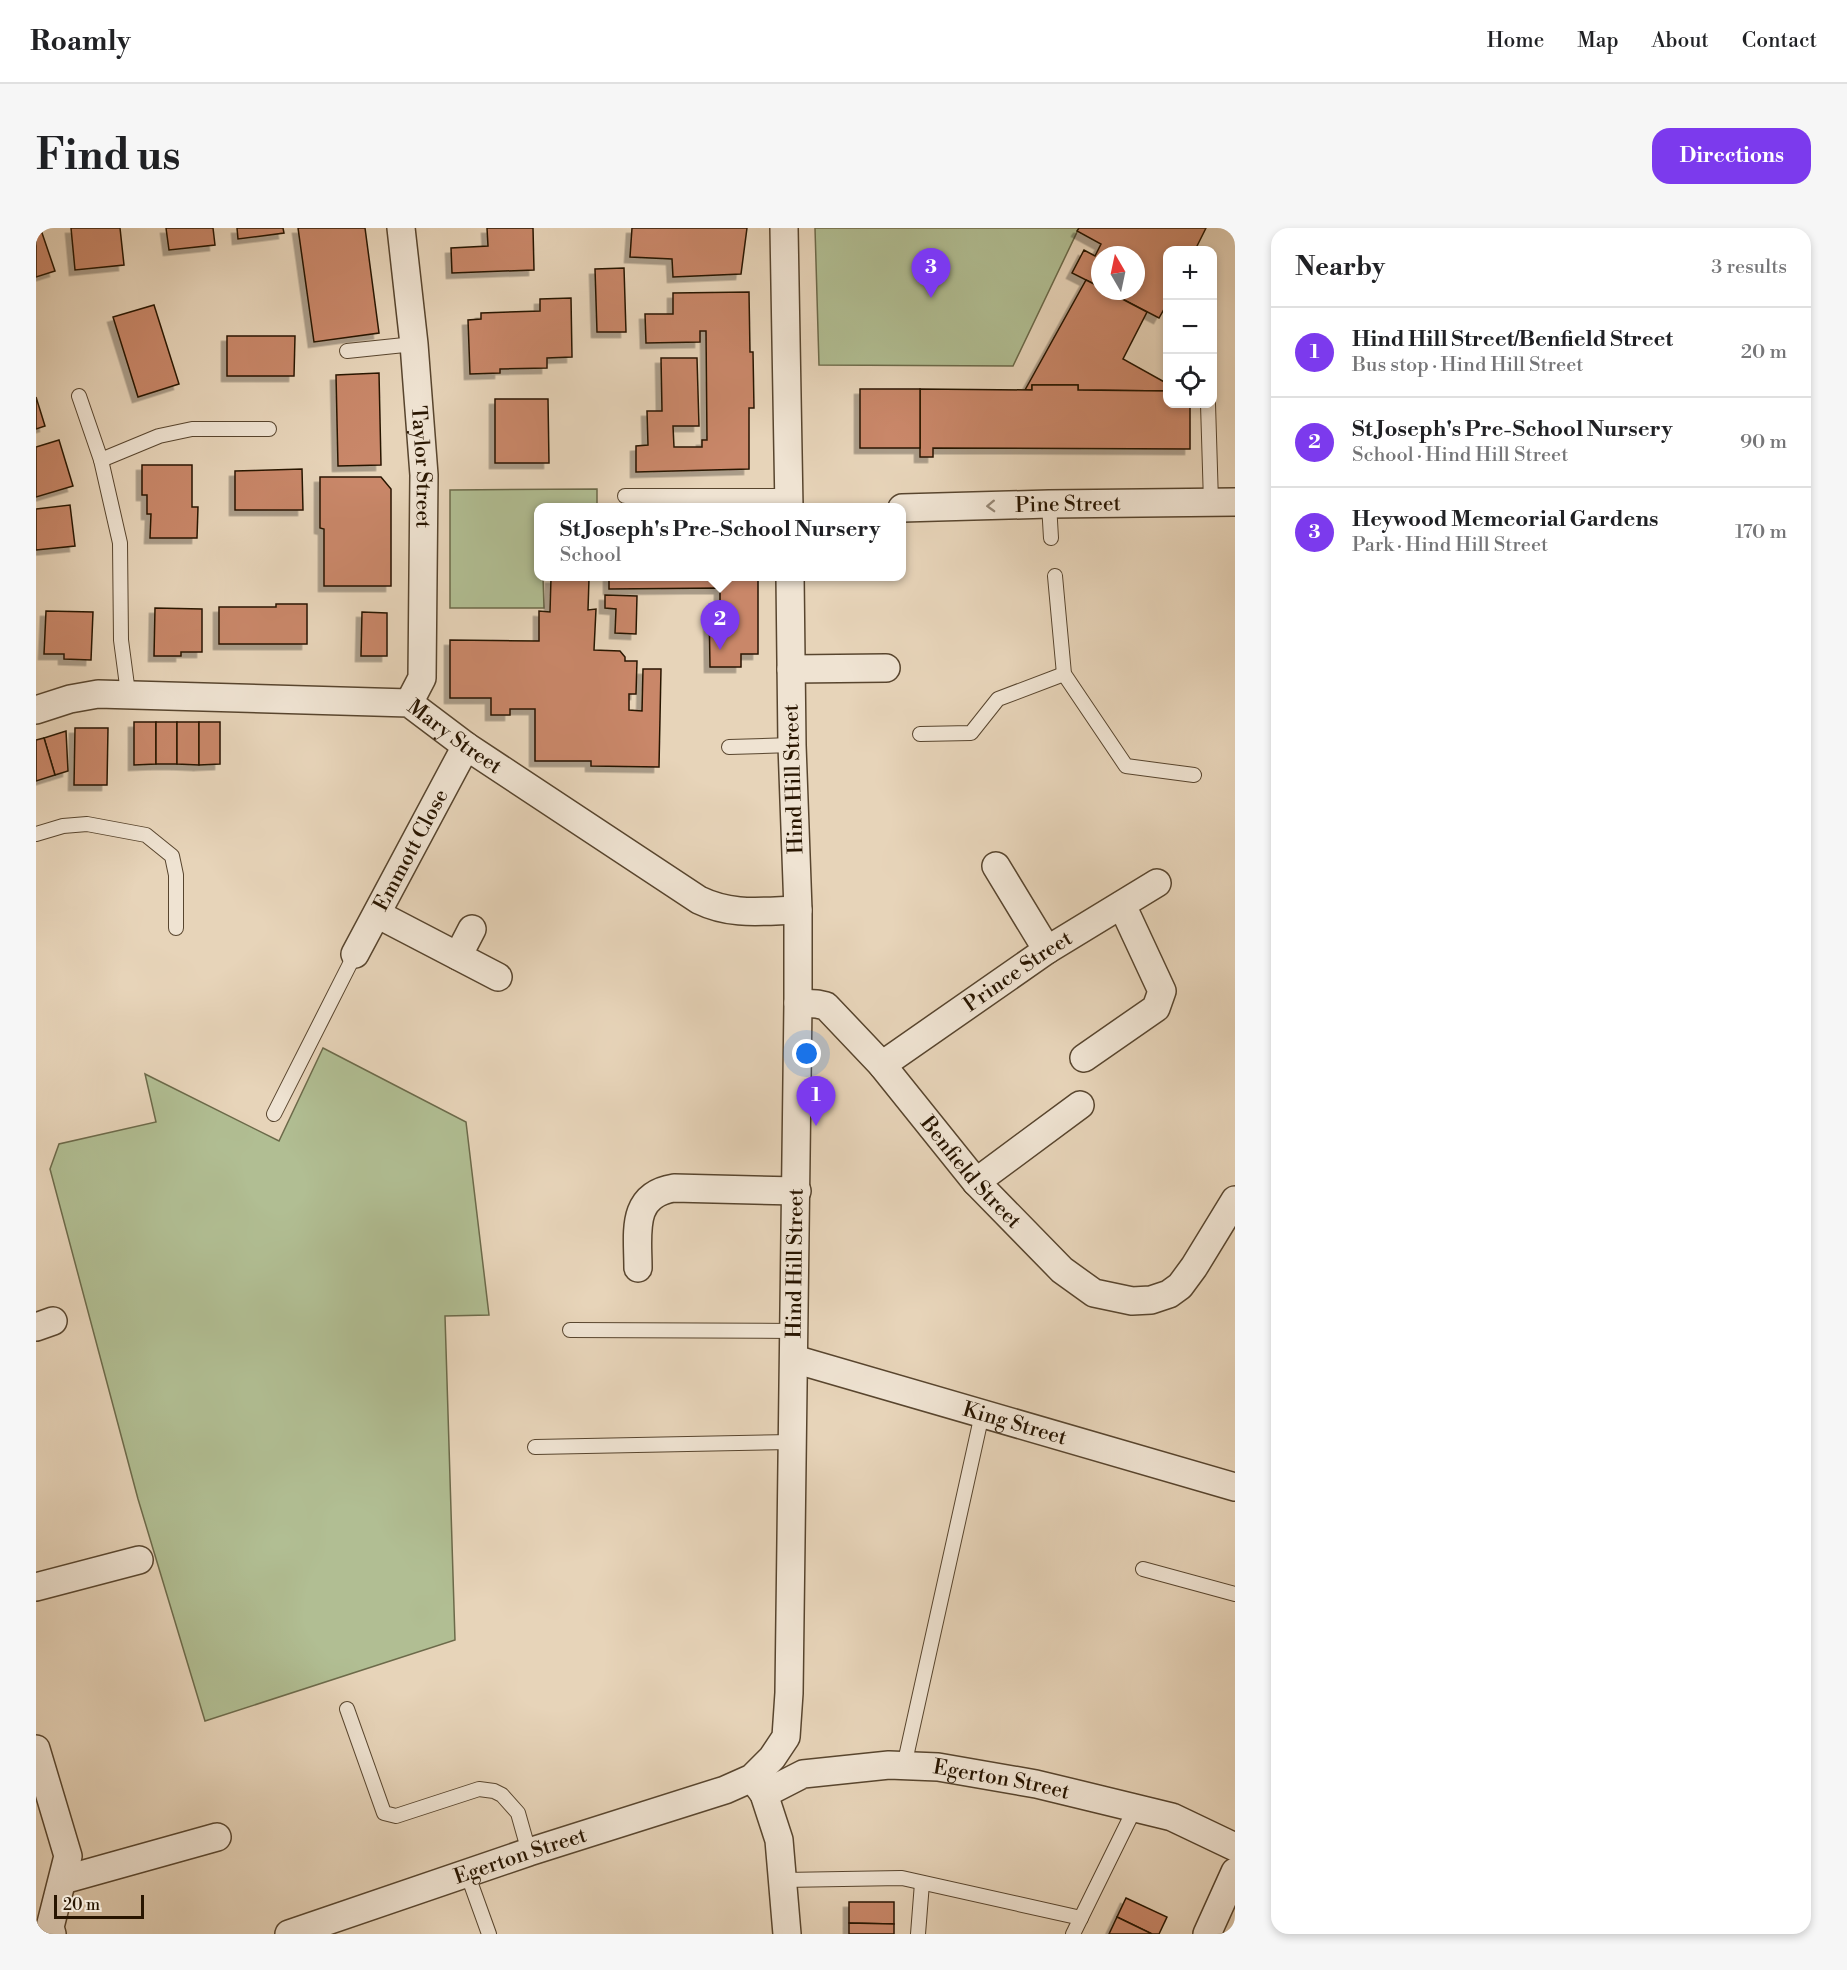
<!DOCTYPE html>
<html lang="en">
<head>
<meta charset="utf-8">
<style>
	:root { --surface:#fff; --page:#f6f6f6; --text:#202124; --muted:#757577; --line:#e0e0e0; --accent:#7c3aed }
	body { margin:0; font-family:"Libre Bodoni",serif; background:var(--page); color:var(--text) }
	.controls { position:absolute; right:18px; top:18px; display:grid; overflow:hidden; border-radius:12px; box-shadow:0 3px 9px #0003 }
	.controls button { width:54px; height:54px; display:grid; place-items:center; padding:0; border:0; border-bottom:2px solid var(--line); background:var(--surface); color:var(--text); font:30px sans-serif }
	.compass { position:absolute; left:1055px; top:18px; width:54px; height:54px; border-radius:50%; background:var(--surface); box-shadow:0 3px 9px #0003; rotate:351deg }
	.scale { position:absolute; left:18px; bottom:15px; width:90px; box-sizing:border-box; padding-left:6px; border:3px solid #281500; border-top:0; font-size:16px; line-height:21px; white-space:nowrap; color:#281500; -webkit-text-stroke:4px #efe3d2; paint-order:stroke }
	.you { position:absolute; left:771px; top:826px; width:21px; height:21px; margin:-15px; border:4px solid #fff; border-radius:50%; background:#1a73e8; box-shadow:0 0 0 9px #1a73e833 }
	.badge { display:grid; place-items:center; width:39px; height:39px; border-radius:50%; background:var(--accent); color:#fff; font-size:20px; font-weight:700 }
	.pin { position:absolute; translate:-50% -50px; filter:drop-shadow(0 2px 3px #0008) }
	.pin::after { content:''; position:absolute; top:32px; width:21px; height:18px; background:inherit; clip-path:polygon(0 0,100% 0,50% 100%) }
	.popup { position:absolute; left:498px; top:275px; width:372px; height:78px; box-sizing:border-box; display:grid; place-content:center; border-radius:12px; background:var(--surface); filter:drop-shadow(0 2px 4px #0005); font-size:20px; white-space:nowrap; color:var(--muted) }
	.popup b { font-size:22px; color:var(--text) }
	.popup::after { content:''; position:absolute; left:50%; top:100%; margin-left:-12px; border:12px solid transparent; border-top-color:var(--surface) }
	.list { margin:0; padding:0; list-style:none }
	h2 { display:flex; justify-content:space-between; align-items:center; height:78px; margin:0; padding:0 24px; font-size:26px }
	h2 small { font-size:20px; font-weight:400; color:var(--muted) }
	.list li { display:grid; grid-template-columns:39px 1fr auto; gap:18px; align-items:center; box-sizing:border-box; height:90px; padding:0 24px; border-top:2px solid var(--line) }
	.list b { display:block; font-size:22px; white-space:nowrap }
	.list p { margin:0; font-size:20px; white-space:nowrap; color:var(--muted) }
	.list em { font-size:20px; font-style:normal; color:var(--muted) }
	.icon { flex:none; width:33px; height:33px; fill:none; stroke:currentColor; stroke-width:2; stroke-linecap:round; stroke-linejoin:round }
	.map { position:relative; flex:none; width:1199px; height:1706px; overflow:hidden; border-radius:18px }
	header { display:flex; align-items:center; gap:36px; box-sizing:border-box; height:84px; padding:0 30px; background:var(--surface); border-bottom:2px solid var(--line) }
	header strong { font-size:28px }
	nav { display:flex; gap:33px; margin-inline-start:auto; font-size:21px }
	.intro { display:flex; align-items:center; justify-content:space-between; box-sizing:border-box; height:144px; padding:0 36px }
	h1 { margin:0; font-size:42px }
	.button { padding:15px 27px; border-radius:18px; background:var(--accent); color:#fff; font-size:21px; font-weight:700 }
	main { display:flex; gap:36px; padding:0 36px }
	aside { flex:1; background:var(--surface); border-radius:18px; box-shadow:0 3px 9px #0003 }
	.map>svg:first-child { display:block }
	.green { fill:#b1be93; stroke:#6c6a4a; stroke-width:1.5 }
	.building { fill:#c98769; stroke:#281500; stroke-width:1.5; filter:url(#shadow) }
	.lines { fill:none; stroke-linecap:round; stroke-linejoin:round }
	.service-casing { stroke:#58452e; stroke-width:16 }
	.minor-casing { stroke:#58452e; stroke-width:30 }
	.service { stroke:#efe3d2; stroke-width:14 }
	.minor { stroke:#efe3d2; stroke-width:27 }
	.oneway { stroke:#958674 }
	.labels { text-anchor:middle; stroke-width:5; stroke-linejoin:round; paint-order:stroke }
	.street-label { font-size:21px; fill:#281500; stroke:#efe3d2 }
</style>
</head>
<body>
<header>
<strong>Roamly</strong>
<nav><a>Home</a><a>Map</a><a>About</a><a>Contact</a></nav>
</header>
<div class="intro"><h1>Find us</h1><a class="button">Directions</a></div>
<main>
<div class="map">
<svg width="1199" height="1706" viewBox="0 0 1199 1706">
	<defs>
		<filter id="shadow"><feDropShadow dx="-5.5" dy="5.5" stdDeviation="0" flood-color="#0004"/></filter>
	</defs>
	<rect width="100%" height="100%" fill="#e7d4b9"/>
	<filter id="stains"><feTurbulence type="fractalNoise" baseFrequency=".00333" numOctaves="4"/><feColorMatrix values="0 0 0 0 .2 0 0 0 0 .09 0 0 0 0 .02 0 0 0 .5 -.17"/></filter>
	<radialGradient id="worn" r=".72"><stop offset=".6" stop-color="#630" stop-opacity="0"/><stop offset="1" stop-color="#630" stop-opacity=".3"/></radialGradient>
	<g class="green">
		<path d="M779,0H1043L977,138L783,137Z"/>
		<path d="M561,261V279L502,280V348L507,349L508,380H414V262Z"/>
		<path d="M287,820L430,894L453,1087L409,1088L419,1412L169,1493L102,1271L14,941L23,916L120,894L109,846L243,913Z"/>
	</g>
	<g class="building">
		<path d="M35,0H84L88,37L39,42Z"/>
		<path d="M130,0H177L179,17L133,22Z"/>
		<path d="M201,0H247L248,5L202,11Z"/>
		<path d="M262,0H329L343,105L278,114Z"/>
		<path d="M451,0H497L498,42L416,45L415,20L452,18Z"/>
		<path d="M596,0H711L705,46L637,49L636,31L594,29Z"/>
		<path d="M1043,0H1170L1159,22H1132V74L1123,90L1071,63H1100V27H1064V59L1036,45L1048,22L1059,28L1065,16L1041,3Z"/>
		<path d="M5,2L19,43L0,49V3Z"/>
		<path d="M588,40L590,104H561L559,41Z"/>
		<path d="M1050,52L1064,59V63H1071L1111,84L1087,131L1132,156V163L1042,162V157H996V162H989Z"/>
		<path d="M713,64L714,124H717L718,180H713V241L600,244V218L612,217L611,183H626L625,130H661L663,198H637L638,219H666V212H671L670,103H664V114L610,115L609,86H637V65Z"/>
		<path d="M535,70L536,129L511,130V140L464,141V145L434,146L432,92L445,91V85L504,83V71Z"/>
		<path d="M118,77L143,156L102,169L77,89Z"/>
		<path d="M191,108H259L258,148H191Z"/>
		<path d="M343,145L345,237L302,238L300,147Z"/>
		<path d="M996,157H1042V162L1132,163V176H1154V221L897,220V229H884V161L996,162Z"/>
		<rect x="824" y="161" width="60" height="59"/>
		<path d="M0,169L9,198L0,201Z"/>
		<path d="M459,171H512L513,235H459Z"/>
		<path d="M23,212L37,258L0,269V219Z"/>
		<path d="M106,237H156V279H162L161,310H114L115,286H111V267H106Z"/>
		<path d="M266,241L267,282H199V243Z"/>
		<path d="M284,249H345L355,261V358H288V301L284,300Z"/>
		<path d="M34,277L39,318L0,322V281Z"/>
		<path d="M573,348H722V426H705V439H674L673,378H684V360L573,361Z"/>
		<path d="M515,350L553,351L552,382L560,381L558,422L584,423L589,429V433H601L600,466H593V482L606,483L607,441H625L623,539L555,538V533H499V481H474V487H455V470H414V412L503,413V383L514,384Z"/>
		<path d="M569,367L601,368L600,406L579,405L580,381L569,380Z"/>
		<path d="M240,376H271V416H183V379H240Z"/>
		<path d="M119,380L166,381V424H145V428H118Z"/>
		<path d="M10,383L57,384L55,432L28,431V426H8Z"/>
		<path d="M326,384L351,385V428H325Z"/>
		<path d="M98,494H120V536L98,537Z"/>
		<rect x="120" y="494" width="21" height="42"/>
		<path d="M141,494H163V537L141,536Z"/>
		<path d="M163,494H184V536L163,537Z"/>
		<path d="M39,500H72L71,557H38Z"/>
		<path d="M30,503L32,543L19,547L8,510Z"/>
		<path d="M8,510L19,547L0,553V512Z"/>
		<path d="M1090,1670L1131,1689L1123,1706H1116L1081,1689Z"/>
		<path d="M813,1674H858V1696L813,1695Z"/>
		<path d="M1081,1689L1116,1706H1073Z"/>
		<path d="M813,1695L858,1696V1706H813Z"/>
	</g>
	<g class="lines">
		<defs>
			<g id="service">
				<path d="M311,123L378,116"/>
				<path d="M43,168L65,232L84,315L85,412L92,465"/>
				<path d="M1172,176L1175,274"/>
				<path d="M65,232L123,208L156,201H233"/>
				<path d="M589,268H753"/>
				<path d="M1013,276L1015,310"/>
				<path d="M1019,348L1028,446L1090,538L1158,547"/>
				<path d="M884,506L935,505L962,471L1028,446"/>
				<path d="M693,519L756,517"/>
				<path d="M0,606L27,598L51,596L110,607L136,628L140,647V700"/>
				<path d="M238,886L319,726"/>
				<path d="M534,1102L759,1103"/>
				<path d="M499,1219L757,1214"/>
				<path d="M1107,1341L1199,1366"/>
				<path d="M311,1481L348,1585L360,1588L443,1561L458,1563L466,1567L482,1585L493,1624"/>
				<path d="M868,1538L946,1186"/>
				<path d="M431,1645L453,1706"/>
				<path d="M747,1652L866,1650L1045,1690"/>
				<path d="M882,1706L886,1655"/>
				<path d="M1037,1706L1099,1580"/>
			</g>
			<g id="minor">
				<path id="s1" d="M365,0L378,116L388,247L386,450L373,475"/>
				<path d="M748,0L753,280"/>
				<path id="s2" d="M866,280L1013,276L1199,274"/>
				<path d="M755,441L850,440"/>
				<path id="s3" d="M0,482L34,471L62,466L373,475L430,518L663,672C696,688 726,683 762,682"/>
				<path d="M960,638L1011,722"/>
				<path d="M341,686L462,749"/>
				<path id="s4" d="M319,726L430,518"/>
				<path d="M422,728L436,701"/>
				<path id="s5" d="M762,775L781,776L790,778L846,837L940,954L1026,1042L1058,1065L1096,1073L1115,1072L1133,1066L1144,1058L1158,1039L1199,972"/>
				<path d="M1048,830L1120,780L1126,763L1086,677"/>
				<path id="s6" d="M846,837L1011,722L1121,655"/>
				<path d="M940,954L1044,877"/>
				<path d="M602,1040C602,1005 594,967 638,960L761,963"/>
				<path d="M0,1099L17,1093"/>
				<path id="s7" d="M758,1131L1199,1259"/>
				<path d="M0,1359L103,1332"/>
				<path d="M0,1521L32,1628L14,1699L16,1706"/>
				<path d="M717,1551L728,1566L743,1612L751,1706"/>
				<path id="s8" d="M728,1566L767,1546L853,1537L902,1539L1000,1556L1136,1589L1199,1619"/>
				<path d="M27,1652L181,1609"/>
				<path id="s9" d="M253,1706L493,1624L689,1562L716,1550L736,1530L750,1509L753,1465L762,775V682L756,517L754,348"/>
				<path d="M1171,1706L1199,1644"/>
			</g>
		</defs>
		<use href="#service" class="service-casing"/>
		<use href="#minor" class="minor-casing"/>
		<use href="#service" class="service"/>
		<use href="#minor" class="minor"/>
	</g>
	<defs><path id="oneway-chevron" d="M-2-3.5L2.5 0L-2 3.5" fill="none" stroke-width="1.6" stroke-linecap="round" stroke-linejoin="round" transform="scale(1.5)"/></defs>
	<use class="oneway" href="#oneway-chevron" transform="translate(955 278) rotate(178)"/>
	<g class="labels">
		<g class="street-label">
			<text dy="7" stroke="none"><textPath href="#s1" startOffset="240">Taylor Street</textPath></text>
			<text dy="7" stroke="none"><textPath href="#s2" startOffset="166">Pine Street</textPath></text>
			<text dy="7" stroke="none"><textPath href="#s3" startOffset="432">Mary Street</textPath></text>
			<text transform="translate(757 551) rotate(-92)" y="7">Hind Hill Street</text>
			<text dy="7" stroke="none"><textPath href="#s4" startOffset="118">Emmott Close</textPath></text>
			<text dy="7" stroke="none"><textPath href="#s6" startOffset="165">Prince Street</textPath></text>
			<text dy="7" stroke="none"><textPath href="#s5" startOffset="249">Benfield Street</textPath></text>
			<text dy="7" stroke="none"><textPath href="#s9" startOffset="1016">Hind Hill Street</textPath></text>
			<text dy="7" stroke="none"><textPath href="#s7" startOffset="230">King Street</textPath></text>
			<text dy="7" stroke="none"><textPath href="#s8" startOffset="244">Egerton Street</textPath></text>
			<text dy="7" stroke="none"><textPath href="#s9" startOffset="244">Egerton Street</textPath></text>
		</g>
	</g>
	<rect width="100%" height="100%" filter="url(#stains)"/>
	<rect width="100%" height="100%" fill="url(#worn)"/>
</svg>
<div class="controls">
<button>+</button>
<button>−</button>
<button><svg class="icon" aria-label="locate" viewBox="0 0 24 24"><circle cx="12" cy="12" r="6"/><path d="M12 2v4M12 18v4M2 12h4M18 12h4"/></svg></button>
</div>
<svg class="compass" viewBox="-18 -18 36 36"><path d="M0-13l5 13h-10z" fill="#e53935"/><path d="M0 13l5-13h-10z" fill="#757577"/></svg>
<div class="scale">20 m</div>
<div class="you"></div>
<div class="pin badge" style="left:780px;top:898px">1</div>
<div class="pin badge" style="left:684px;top:422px">2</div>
<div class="popup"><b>St Joseph's Pre-School Nursery</b>School</div>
<div class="pin badge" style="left:895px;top:70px">3</div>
</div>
<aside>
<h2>Nearby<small>3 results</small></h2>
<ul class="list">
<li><span class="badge">1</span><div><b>Hind Hill Street/Benfield Street</b><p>Bus stop · Hind Hill Street</p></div><em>20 m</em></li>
<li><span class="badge">2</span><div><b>St Joseph's Pre-School Nursery</b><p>School · Hind Hill Street</p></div><em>90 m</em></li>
<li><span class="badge">3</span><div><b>Heywood Memeorial Gardens</b><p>Park · Hind Hill Street</p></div><em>170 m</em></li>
</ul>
</aside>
</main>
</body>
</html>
